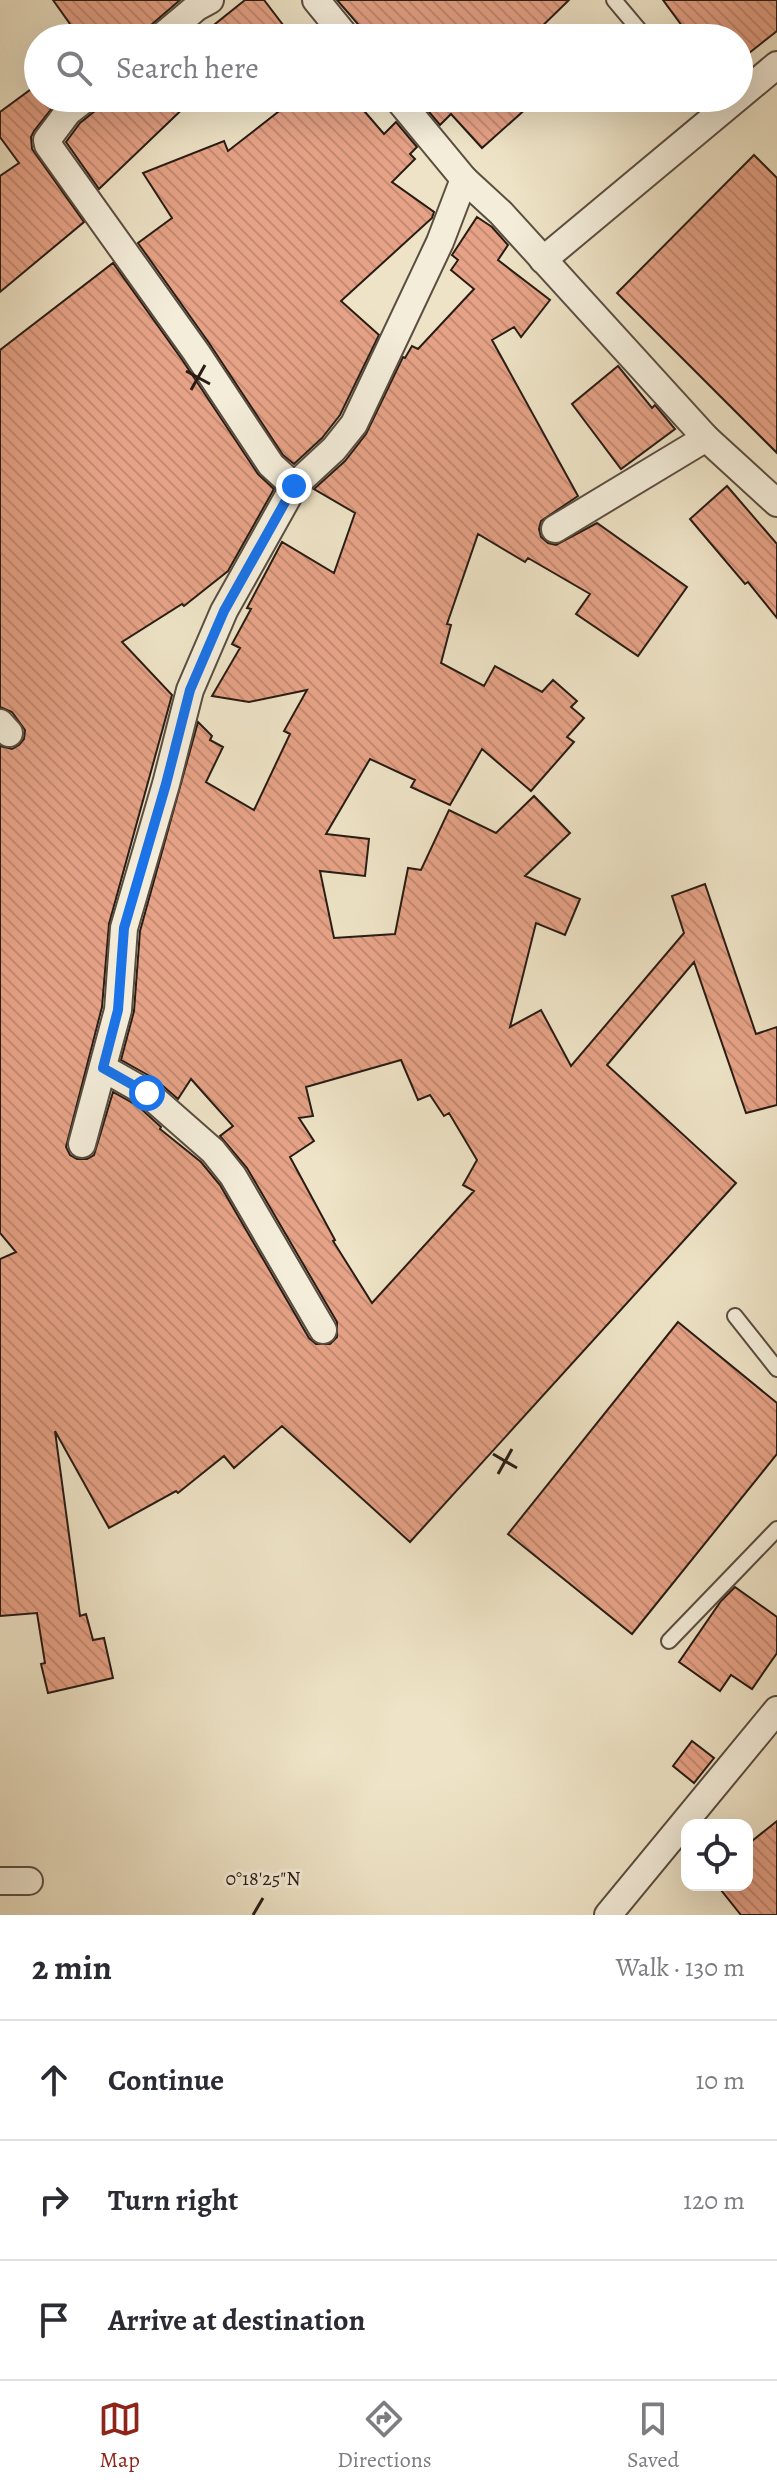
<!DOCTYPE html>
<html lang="en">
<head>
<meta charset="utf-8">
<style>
	:root { --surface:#fff; --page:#f7f7f7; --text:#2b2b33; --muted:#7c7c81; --line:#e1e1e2; --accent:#8f2418 }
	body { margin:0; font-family:Alegreya,serif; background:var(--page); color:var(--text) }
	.controls { position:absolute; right:24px; bottom:24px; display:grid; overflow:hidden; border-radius:16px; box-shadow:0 8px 32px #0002 }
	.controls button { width:72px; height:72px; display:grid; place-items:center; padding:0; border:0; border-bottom:2px solid var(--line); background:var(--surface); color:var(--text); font:40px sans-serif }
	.stop { position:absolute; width:24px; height:24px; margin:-18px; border:6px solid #1a73e8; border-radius:50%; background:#fff }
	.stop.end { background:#1a73e8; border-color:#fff; box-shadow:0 2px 8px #0008 }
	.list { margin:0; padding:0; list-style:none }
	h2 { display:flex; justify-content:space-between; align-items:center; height:104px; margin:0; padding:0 32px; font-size:34px }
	h2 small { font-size:26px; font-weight:400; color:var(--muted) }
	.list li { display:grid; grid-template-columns:52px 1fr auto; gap:24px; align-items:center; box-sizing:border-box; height:120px; padding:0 32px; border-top:2px solid var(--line) }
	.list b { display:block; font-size:30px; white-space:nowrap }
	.list em { font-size:26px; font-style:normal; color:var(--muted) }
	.icon { flex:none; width:44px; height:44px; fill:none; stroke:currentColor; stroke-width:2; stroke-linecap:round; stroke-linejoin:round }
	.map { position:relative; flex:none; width:777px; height:1915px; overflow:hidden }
	.search { position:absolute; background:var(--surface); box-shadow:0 8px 32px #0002; left:24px; right:24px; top:24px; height:88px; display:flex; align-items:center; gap:20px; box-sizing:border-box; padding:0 28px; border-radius:44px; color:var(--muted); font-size:30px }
	.sheet { height:464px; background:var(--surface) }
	nav { display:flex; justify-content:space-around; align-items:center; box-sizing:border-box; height:112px; border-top:2px solid var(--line); background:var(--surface); font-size:22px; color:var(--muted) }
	nav a { display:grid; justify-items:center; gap:4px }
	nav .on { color:var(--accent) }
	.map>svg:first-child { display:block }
	.building { fill:url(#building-back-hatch); stroke:#281c15; stroke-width:2; fill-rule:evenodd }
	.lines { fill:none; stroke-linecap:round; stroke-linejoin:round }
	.service-casing { stroke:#5a4e41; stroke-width:18 }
	.minor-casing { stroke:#5a4e41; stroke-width:30 }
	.service { stroke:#f4edda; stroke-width:14 }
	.minor { stroke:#f4edda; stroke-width:26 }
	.route { stroke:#1a73e8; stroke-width:10 }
	.ticks { fill:none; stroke:#281c15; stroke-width:3 }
	.ticks-label { font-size:20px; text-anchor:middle; fill:#281c15; stroke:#f4edda; stroke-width:6; stroke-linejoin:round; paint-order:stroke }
</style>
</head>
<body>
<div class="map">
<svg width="777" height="1915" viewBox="0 0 777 1915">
	<defs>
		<pattern id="building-back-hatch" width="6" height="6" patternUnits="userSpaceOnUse" patternTransform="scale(2)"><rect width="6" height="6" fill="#e6a286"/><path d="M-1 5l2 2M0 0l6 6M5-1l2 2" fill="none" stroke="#c58b73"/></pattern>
	</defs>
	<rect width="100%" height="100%" fill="#eee3c6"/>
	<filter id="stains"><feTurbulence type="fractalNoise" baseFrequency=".0025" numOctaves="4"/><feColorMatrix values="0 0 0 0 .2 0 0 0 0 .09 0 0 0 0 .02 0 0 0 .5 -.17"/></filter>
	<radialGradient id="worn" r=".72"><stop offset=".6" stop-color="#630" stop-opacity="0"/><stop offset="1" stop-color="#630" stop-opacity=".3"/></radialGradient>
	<g class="building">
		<path d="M53,0H180L150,26L144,38H80Z"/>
		<path d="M245,0H264L293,38H185L200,26L205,32Z"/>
		<path d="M337,0H569L530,38H370Z"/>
		<path d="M663,0H777V31L739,61V38H691Z"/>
		<path d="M38,84V98H60L34,131L31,137L32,149L84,222L0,292V176L19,163L0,137V112Z"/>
		<path d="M102,98H194L99,189L66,142L80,123L96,110Z"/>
		<path d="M296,98H353L384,134L396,122L417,147L410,154L415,159L392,182L434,212L432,218L341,301L379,335L340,415L322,438L294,464L283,455L209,343L138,243L172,218L143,173L224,141L228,151Z"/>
		<path d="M421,98H538L482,148L451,114L440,125L419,100Z"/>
		<path d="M754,155L777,178V453L617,293Z"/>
		<path d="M477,217L492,227L508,245L498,260L550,300L521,337L514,327L492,340L578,496L541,521L539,529L541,537L548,543L556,545L597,523L687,587L638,656L576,614L590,594L528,558L525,562L478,534L447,624L451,625L441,663L484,686L495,666L542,692L553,680L577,701L571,707L584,718L567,737L574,742L531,791L482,749L450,805L411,787L415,780L370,759L326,834L369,839L365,876L320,871L334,938L395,934L408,868L421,870L449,810L496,833L534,796L570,833L525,876L580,899L565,935L536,923L510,1027L541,1010L571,1066L684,933L672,896L705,884L756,1034L777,1027V1105L746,1113L694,962L607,1065L736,1183L410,1542L282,1426L234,1468L224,1456L178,1493L176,1491L109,1528L55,1431L80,1616L86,1614L93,1640L104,1638L113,1678L48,1693L41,1664L45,1663L37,1613L0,1616V1259L16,1252L0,1233V746L12,749L19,745L24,739L25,730L12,712L0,707V350L113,263L183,361L258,474L274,489L228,571L184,606L182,604L122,642L172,695L109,924L102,1007L66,1147L70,1155L77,1159H87L94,1155L113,1092L138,1106L161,1127L160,1129L201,1162L220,1185L309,1338L316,1344H330L337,1337V1322L247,1168L220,1136L233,1126L191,1079L178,1099L155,1079L121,1060L134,1011L140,931L198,722L212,736L210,740L223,747L206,782L254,810L290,734L284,731L307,690L249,702L212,696L240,648L232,644L251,609L247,608L282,542L334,573L355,513L314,489L345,461L366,434L403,357L405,358L412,346L418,349L474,289L451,270L458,260L452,255ZM401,1060L418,1100L430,1095L444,1116L449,1113L477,1160L463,1185L474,1191L372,1303L333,1241L335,1240L290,1157L314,1141L299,1118L313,1116L306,1087Z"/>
		<path d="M618,366L652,408L655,405L675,429L621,469L572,404Z"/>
		<path d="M727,486L777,544V618L748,582L745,584L690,519Z"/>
		<path d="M678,1322L777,1403V1454L632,1634L508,1534Z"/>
		<path d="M735,1587L777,1617V1653L752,1689L731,1675L720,1691L679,1662L721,1601Z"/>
		<path d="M692,1741L714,1758L694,1783L673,1766Z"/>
		<path d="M777,1821V1915H741L717,1885H747V1845Z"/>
	</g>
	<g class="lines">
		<defs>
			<g id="service">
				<path d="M614,0L646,38"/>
				<path d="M697,98L715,119"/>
				<path d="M735,1316L777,1369"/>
				<path d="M669,1641L777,1529"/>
			</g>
			<g id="minor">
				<path d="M316,0L347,38"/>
				<path d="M160,38L197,7L210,0"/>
				<path d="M86,98L68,112L47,140L48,145L196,352L271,465L294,486L334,449L354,424L440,242L464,179"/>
				<path d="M397,98L464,179L501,213L706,438L777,503"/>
				<path d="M543,260L777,65"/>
				<path d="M555,529L706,438"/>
				<path d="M0,723L9,733"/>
				<path d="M103,1068L147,1093L213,1151L233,1176L323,1330"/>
				<path d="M82,1144L118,1010L124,928L166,784L190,690L224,611L294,486"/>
				<path d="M0,1881H29"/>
				<path d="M608,1915L777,1710"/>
			</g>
		</defs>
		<use href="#service" class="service-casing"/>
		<use href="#minor" class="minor-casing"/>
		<use href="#service" class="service"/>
		<use href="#minor" class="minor"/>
	</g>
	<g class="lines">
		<path class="route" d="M147,1093L103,1068L118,1010L124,928L166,784L190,690L224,611L294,486"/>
	</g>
	<path class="ticks" d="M186,371L210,384M191,390L205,365M493,1454L517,1468M498,1474L512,1449M253,1915L263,1898"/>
	<g class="ticks-label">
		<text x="263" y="1885">0°18'25"N</text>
	</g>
	<rect width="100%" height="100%" filter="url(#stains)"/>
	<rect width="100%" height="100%" fill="url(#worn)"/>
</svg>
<div class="controls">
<button><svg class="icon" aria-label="locate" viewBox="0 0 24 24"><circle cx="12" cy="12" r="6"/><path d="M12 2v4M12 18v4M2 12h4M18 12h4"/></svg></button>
</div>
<div class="stop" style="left:147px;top:1093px"></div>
<div class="stop end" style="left:294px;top:486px"></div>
<div class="search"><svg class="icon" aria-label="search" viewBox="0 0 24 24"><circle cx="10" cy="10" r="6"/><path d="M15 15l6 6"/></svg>Search here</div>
</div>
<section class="sheet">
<h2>2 min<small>Walk · 130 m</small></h2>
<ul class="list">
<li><svg class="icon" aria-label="ahead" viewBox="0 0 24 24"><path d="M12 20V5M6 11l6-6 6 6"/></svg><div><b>Continue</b></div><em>10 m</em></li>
<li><svg class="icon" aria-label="right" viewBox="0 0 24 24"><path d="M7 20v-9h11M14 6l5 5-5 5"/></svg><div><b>Turn right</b></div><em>120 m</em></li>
<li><svg class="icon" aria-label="arrive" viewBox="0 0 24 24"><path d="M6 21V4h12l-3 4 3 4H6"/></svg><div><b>Arrive at destination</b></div></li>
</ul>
</section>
<nav>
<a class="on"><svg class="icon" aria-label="map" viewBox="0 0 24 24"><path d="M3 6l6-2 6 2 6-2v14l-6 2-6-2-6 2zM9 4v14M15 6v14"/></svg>Map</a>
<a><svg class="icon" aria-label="directions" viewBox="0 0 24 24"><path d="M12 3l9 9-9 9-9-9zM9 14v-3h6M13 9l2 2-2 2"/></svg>Directions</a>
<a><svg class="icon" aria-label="saved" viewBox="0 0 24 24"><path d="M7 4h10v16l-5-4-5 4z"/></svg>Saved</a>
</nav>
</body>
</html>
